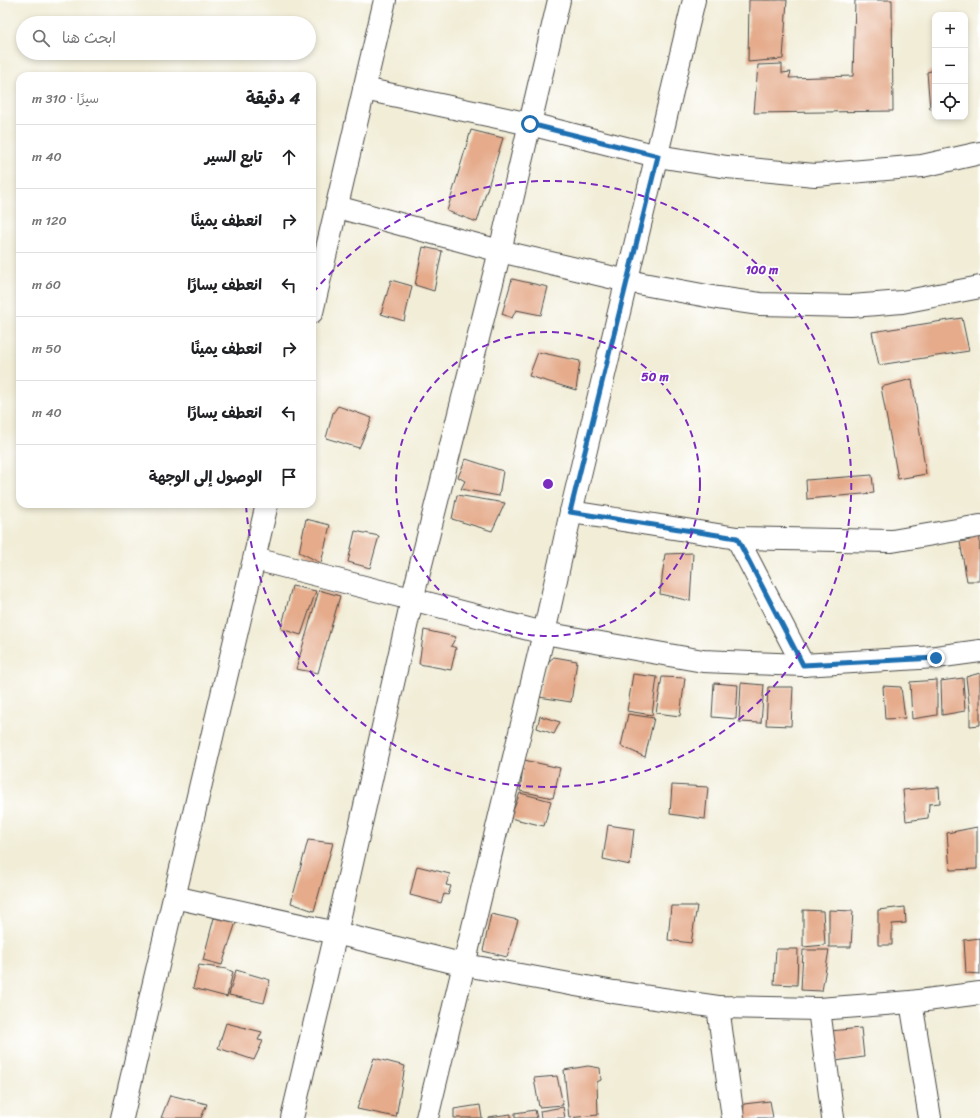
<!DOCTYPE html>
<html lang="ar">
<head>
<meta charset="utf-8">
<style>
	:root { --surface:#fff; --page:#f2f2f2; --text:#202124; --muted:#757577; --line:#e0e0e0 }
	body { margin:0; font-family:Sriracha,"Playpen Sans Arabic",sans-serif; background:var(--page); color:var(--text); direction:rtl }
	.controls { position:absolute; right:12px; top:12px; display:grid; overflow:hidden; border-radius:8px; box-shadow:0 2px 6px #0003 }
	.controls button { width:36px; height:36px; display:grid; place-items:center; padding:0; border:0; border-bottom:1px solid var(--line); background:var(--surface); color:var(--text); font:20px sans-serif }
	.stop { position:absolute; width:12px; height:12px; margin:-9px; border:3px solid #1f6fb2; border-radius:50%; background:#fff }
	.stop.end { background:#1f6fb2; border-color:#fff; box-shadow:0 1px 4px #0008 }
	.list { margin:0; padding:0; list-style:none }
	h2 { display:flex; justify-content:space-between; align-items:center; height:52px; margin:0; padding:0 16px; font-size:17px }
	h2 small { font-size:13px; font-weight:400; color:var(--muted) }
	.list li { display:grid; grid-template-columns:26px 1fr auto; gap:12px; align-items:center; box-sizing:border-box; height:64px; padding:0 16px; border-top:1px solid var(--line) }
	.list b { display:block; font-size:15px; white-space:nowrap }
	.list em { font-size:13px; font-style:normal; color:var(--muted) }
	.icon { flex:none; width:22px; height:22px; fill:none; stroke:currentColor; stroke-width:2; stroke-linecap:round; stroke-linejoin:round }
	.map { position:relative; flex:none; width:980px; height:1118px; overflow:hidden; direction:ltr }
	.search { position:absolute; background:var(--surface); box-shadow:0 2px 6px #0003; left:16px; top:16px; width:300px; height:44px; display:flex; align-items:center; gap:10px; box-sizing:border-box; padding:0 14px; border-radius:22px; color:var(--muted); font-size:15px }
	.panel { position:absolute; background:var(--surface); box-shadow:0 2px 6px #0003; left:16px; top:72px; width:300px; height:436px; border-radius:12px; direction:rtl }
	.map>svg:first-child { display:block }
	.building { fill:#e5ab8b }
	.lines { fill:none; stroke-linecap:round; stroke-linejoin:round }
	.minor-casing { stroke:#494845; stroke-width:24 }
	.minor { stroke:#fff; stroke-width:22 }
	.route { stroke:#1f6fb2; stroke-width:5 }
	.ring { fill:none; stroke:#7b2cbf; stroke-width:2; stroke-dasharray:7 5 }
	.centre { fill:#7b2cbf; stroke:#fff; stroke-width:2 }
	.ring-label { font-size:12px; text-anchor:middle; font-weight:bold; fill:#7b2cbf; stroke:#fff; stroke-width:3.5; stroke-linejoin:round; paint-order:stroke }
</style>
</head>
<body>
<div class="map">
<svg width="980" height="1118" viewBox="0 0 980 1118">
	<rect width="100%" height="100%" fill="#fff"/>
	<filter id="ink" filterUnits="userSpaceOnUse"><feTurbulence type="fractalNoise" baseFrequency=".025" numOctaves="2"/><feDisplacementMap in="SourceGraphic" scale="8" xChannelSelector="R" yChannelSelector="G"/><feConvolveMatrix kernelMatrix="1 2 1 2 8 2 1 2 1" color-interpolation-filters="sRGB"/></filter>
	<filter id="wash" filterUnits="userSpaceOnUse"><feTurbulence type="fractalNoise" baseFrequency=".012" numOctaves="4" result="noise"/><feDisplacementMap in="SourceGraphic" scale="16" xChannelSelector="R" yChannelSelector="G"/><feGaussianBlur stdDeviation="0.9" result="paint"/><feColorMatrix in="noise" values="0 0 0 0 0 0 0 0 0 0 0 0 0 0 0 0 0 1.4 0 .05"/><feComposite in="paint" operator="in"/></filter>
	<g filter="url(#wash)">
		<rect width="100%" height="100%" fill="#f1edd7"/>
		<g id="blocks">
			<g class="building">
				<path d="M749,0H787L783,59L748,62Z"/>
				<path d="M855,0H892L893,111L754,113L758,65L782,64V73L791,72L789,78L853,76Z"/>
				<path d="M935,70V108L930,109L927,72Z"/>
				<path d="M471,130L503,138L477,222L447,211Z"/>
				<path d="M423,247L442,251L434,291L415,285Z"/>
				<path d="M512,279L548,287L541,315L516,310L512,318L502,314Z"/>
				<path d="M391,280L412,286L404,321L381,314Z"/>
				<path d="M962,318L969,351L879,365L872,332Z"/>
				<path d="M538,352L580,361L576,390L529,376Z"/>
				<path d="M912,379L926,474L898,479L881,387Z"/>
				<path d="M338,406L372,418L359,448L326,438L333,413Z"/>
				<path d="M466,459L503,471L499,496L461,489L465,481L458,477Z"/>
				<path d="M872,475L874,493L807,499L806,480Z"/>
				<path d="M457,495L505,503L492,531L452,519Z"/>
				<path d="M306,519L330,525L321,563L299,552Z"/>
				<path d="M355,531L379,536L370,568L348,562Z"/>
				<path d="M970,534H980L979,581H967L960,542L970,540Z"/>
				<path d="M693,553L690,601L660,594L665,554Z"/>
				<path d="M292,586L316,591L301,635L281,629Z"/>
				<path d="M319,590L340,596L318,673L296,669Z"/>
				<path d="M424,630L456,637L451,646L456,648L451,670L419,664Z"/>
				<path d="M554,657L577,661L571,702L539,697L548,662Z"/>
				<path d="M980,673V725L970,726V711L966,677Z"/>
				<path d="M633,674L657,677L652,715L627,711Z"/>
				<path d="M662,677L685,678L680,716L656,713Z"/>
				<path d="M963,678L965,711L942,715L941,681Z"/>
				<path d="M937,680V715L912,719L910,682Z"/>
				<path d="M714,683L738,685L736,719L712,717Z"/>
				<path d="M741,683L764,685L761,723L739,722Z"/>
				<path d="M883,686L901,687L905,718L885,719Z"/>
				<path d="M768,687H793L791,726L766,725Z"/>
				<path d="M628,714L654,718L645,757L621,746Z"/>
				<path d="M540,716L560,722L554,734L537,728Z"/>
				<path d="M524,760L560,768L553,798L520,791Z"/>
				<path d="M672,785L708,787L705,819L670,814Z"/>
				<path d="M939,787L940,803L929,804L928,818L906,821L903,790Z"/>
				<path d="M520,793L551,801L544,826L510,818Z"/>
				<path d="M608,825L634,829L630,865L603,859Z"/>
				<path d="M977,827V869L950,870L947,833Z"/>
				<path d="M308,840L333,843L314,911L291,903Z"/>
				<path d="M417,866L450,874L446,885L451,886L448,895L444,894L441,903L410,895Z"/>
				<path d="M671,906H697L691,943L668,940Z"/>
				<path d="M905,907L906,923L892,924V945H878V910Z"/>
				<path d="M803,910L823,911L825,945L803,947Z"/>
				<path d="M829,910L853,911L851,947H829Z"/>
				<path d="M491,914L518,920L507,957L483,951Z"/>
				<path d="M214,918L236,922L222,965L203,960Z"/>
				<path d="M980,938V974L966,973L964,940Z"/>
				<path d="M776,949H798L797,985L774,984Z"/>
				<path d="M803,950H829L822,991L801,990Z"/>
				<path d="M199,965L227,969L233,972L227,997L193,988Z"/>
				<path d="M236,970L270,980L264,1003L229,995Z"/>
				<path d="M226,1023L262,1032L258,1040L263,1041L254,1060L218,1048Z"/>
				<path d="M861,1028L864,1057L836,1061L830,1031Z"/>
				<path d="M374,1058L405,1066L396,1117L357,1109Z"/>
				<path d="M588,1066L600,1068L601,1080L597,1082L598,1115L569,1118L564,1070Z"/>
				<path d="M557,1076L563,1105L539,1107L534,1078Z"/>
				<path d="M170,1095L207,1104L201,1118H161Z"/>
				<path d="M770,1101L773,1118H743L744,1104Z"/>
				<path d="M480,1105L482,1118H454V1109Z"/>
				<path d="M563,1107L565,1118H541L540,1111Z"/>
				<path d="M535,1110L537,1118H515V1113Z"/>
				<path d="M511,1114V1118H488V1117Z"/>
			</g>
		</g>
	</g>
	<g filter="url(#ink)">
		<use href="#blocks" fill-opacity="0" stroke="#494845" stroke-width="1"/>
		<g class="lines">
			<defs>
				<g id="minor">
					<path d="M364,89L530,124L657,156L727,167L815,175L922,166L980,153"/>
					<path d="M337,207L500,251L627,281L718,298L760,304L852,306L902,302L980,287"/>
					<path d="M312,312L385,0"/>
					<path d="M571,512L737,538L892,541L980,526"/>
					<path d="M737,538L803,665"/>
					<path d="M255,559L544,633L703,661L803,665L936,657L980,651"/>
					<path d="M174,897L336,933L465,965L614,992L718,1007L819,1009L911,1002L980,993"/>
					<path d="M911,1002L930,1118"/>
					<path d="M718,1007L733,1118"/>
					<path d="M819,1009L833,1118"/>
					<path d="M122,1118L267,504"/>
					<path d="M292,1118L336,933L412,600L500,251L559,0"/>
					<path d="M427,1118L544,633L571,512L694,0"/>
				</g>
			</defs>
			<use href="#minor" class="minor-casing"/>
			<use href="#minor" class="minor"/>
		</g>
	</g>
	<g class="lines" filter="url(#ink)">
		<path class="route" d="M530,124L658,156L570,512L737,538L803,665L936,658"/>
	</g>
	<g class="ring">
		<circle cx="548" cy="484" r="152"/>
		<path d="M313 293A303 303 0 1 1 246 505"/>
	</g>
	<circle cx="548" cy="484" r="6" class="centre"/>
	<g class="ring-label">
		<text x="762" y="274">100 m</text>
		<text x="655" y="381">50 m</text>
	</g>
</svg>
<div class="controls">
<button>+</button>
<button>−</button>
<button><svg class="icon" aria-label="locate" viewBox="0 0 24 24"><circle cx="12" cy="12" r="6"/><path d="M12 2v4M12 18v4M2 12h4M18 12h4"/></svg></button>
</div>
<div class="stop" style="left:530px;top:124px"></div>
<div class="stop end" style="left:936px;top:658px"></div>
<div class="search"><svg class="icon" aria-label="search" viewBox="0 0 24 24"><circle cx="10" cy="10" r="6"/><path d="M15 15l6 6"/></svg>ابحث هنا</div>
<section class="panel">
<h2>4 دقيقة<small>سيرًا · 310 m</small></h2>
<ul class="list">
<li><svg class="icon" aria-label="ahead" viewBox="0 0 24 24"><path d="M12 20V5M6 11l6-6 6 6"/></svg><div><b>تابع السير</b></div><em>40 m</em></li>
<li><svg class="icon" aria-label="right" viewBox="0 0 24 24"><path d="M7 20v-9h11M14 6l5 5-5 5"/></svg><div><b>انعطف يمينًا</b></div><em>120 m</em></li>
<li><svg class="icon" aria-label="left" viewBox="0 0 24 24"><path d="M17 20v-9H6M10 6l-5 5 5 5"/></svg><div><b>انعطف يسارًا</b></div><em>60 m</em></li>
<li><svg class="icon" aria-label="right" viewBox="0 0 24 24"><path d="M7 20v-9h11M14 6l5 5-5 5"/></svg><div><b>انعطف يمينًا</b></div><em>50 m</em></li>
<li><svg class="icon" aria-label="left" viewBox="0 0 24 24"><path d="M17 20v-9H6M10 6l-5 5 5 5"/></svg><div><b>انعطف يسارًا</b></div><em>40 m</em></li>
<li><svg class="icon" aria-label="arrive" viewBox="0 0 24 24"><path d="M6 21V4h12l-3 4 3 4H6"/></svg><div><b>الوصول إلى الوجهة</b></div></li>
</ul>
</section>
</div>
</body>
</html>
